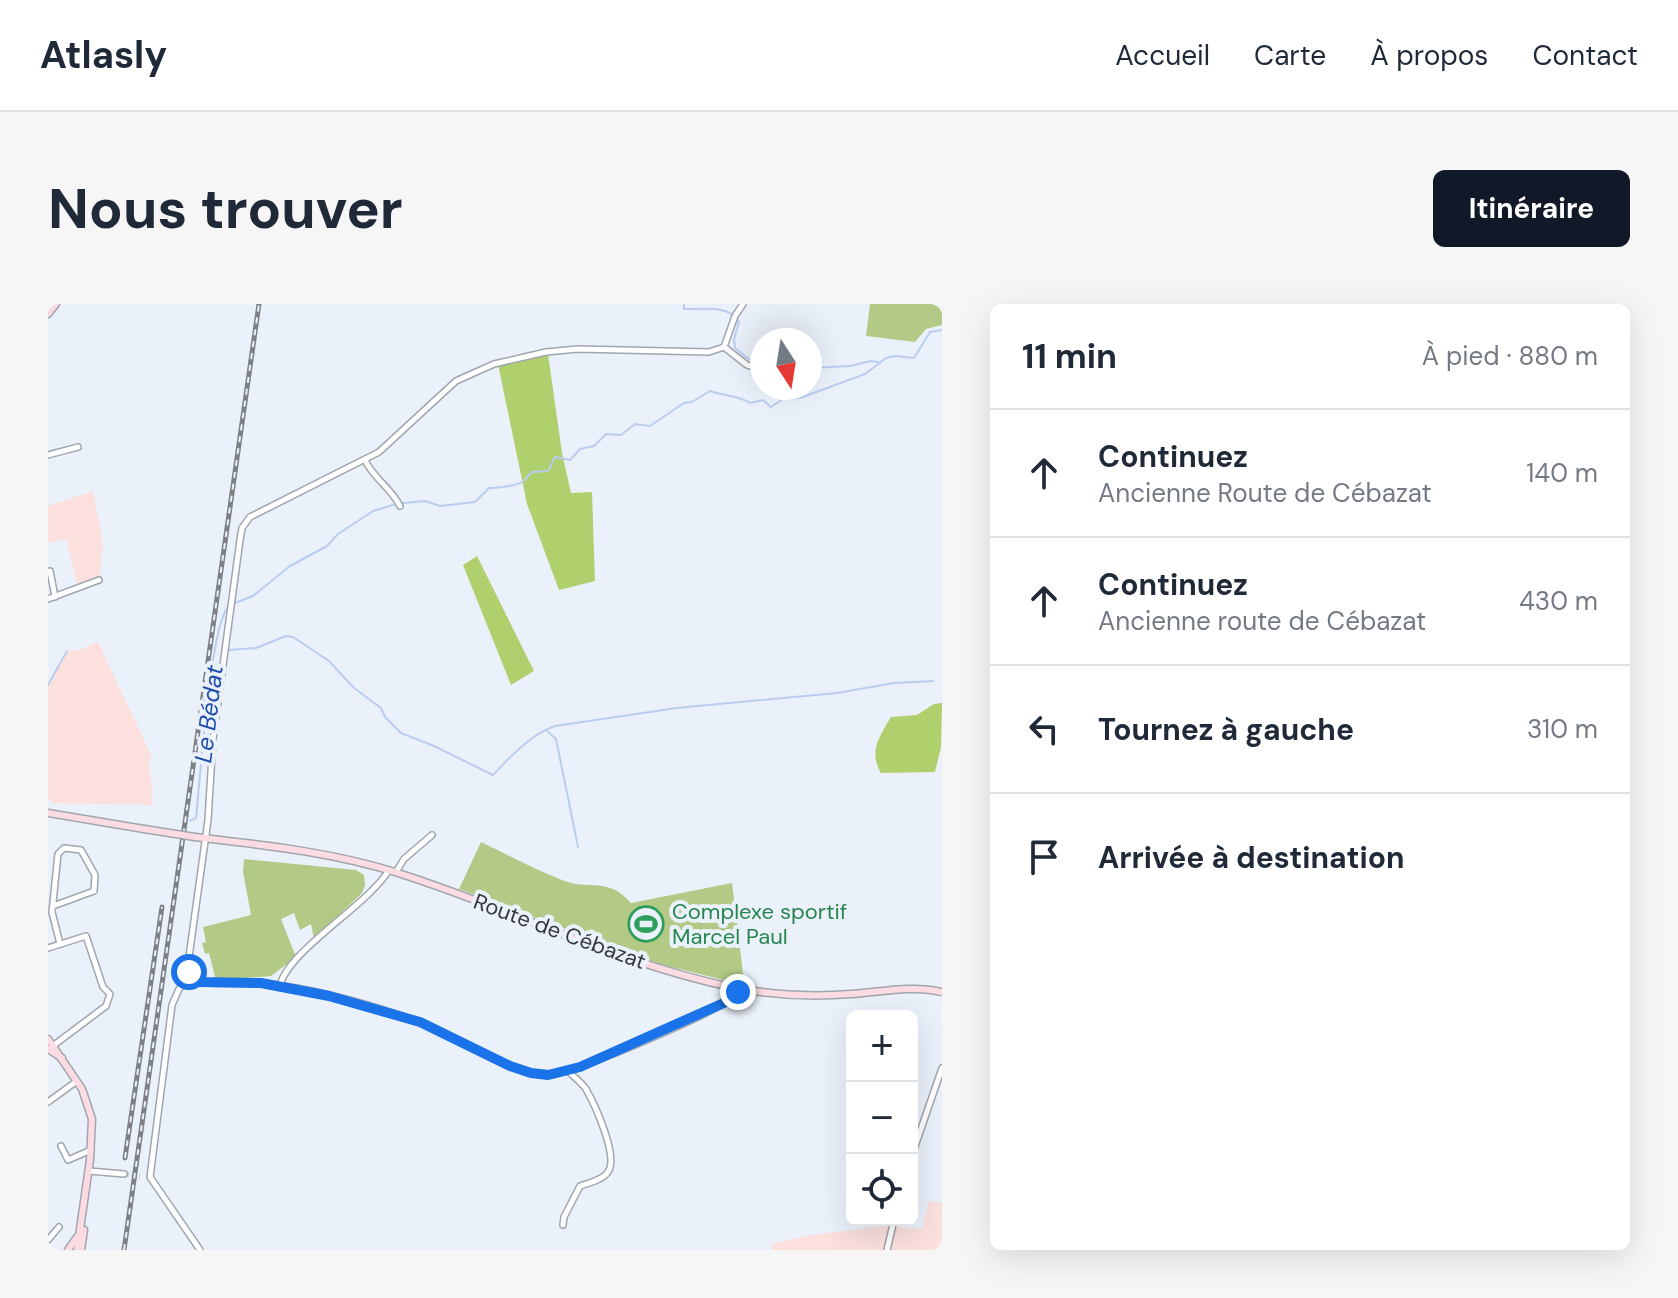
<!DOCTYPE html>
<html lang="fr">
<head>
<meta charset="utf-8">
<style>
	:root { --surface:#fff; --page:#f6f6f7; --text:#1f2937; --muted:#747a83; --line:#e0e1e3; --accent:#111827 }
	body { margin:0; font-family:"DM Sans",sans-serif; background:var(--page); color:var(--text) }
	.controls { position:absolute; right:24px; bottom:24px; display:grid; overflow:hidden; border-radius:12px; box-shadow:0 8px 32px #0002 }
	.controls button { width:72px; height:72px; display:grid; place-items:center; padding:0; border:0; border-bottom:2px solid var(--line); background:var(--surface); color:var(--text); font:40px sans-serif }
	.compass { position:absolute; left:702px; top:24px; width:72px; height:72px; border-radius:50%; background:var(--surface); box-shadow:0 8px 32px #0002; rotate:168deg }
	.stop { position:absolute; width:24px; height:24px; margin:-18px; border:6px solid #1a73e8; border-radius:50%; background:#fff }
	.stop.end { background:#1a73e8; border-color:#fff; box-shadow:0 2px 8px #0008 }
	.list { margin:0; padding:0; list-style:none }
	h2 { display:flex; justify-content:space-between; align-items:center; height:104px; margin:0; padding:0 32px; font-size:34px }
	h2 small { font-size:26px; font-weight:400; color:var(--muted) }
	.list li { display:grid; grid-template-columns:52px 1fr auto; gap:24px; align-items:center; box-sizing:border-box; height:128px; padding:0 32px; border-top:2px solid var(--line) }
	.list b { display:block; font-size:30px; white-space:nowrap }
	.list p { margin:0; font-size:26px; white-space:nowrap; color:var(--muted) }
	.list em { font-size:26px; font-style:normal; color:var(--muted) }
	.icon { flex:none; width:44px; height:44px; fill:none; stroke:currentColor; stroke-width:2; stroke-linecap:round; stroke-linejoin:round }
	.map { position:relative; flex:none; width:894px; height:946px; overflow:hidden; border-radius:12px }
	header { display:flex; align-items:center; gap:48px; box-sizing:border-box; height:112px; padding:0 40px; background:var(--surface); border-bottom:2px solid var(--line) }
	header strong { font-size:38px }
	nav { display:flex; gap:44px; margin-inline-start:auto; font-size:28px }
	.intro { display:flex; align-items:center; justify-content:space-between; box-sizing:border-box; height:192px; padding:0 48px }
	h1 { margin:0; font-size:56px }
	.button { padding:20px 36px; border-radius:12px; background:var(--accent); color:#fff; font-size:28px; font-weight:700 }
	main { display:flex; gap:48px; padding:0 48px }
	aside { flex:1; background:var(--surface); border-radius:12px; box-shadow:0 8px 32px #0002 }
	.map>svg:first-child { display:block }
	.industrial { fill:#fbe0dd }
	.green { fill:#b3ca86 }
	.forest { fill:#b0cf6d }
	.lines { fill:none; stroke-linecap:round; stroke-linejoin:round }
	.stream { stroke:#bacdef; stroke-width:2 }
	.street-tunnel { stroke:#c7ccd4; stroke-width:5; stroke-dasharray:5 2.5; stroke-linecap:butt }
	.street-casing { stroke:#a0a6ad; stroke-width:8 }
	.secondary-casing { stroke:#a0a6ad; stroke-width:9 }
	.street { stroke:#fff; stroke-width:5 }
	.secondary { stroke:#fcdbe2; stroke-width:6 }
	.rail-casing { stroke:#7d8187; stroke-width:5 }
	.rail { stroke:#ebf1fa; stroke-width:2; stroke-dasharray:6; stroke-linecap:butt }
	.secondary-bridge-casing { stroke:#a0a6ad; stroke-width:9; stroke-linecap:butt }
	.secondary-bridge { stroke:#fcdbe2; stroke-width:6 }
	.route { stroke:#1a73e8; stroke-width:10 }
	.labels { text-anchor:middle; stroke-width:8; stroke-linejoin:round; paint-order:stroke }
	.leisure-label { font-size:22px; fill:#27864d; stroke:#ebf1fa; text-anchor:start }
	.street-label { font-size:22px; fill:#36393c; stroke:#ebf1fa }
	.water-label { font-size:24px; font-style:italic; fill:#204dac; stroke:#ebf1fa }
</style>
</head>
<body>
<header>
<strong>Atlasly</strong>
<nav><a>Accueil</a><a>Carte</a><a>À propos</a><a>Contact</a></nav>
</header>
<div class="intro"><h1>Nous trouver</h1><a class="button">Itinéraire</a></div>
<main>
<div class="map">
<svg width="894" height="946" viewBox="0 0 894 946">
	<rect width="100%" height="100%" fill="#ebf1fa"/>
	<g class="industrial">
		<path d="M45,187L55,240L51,276L30,285L18,235L0,239V202Z"/>
		<path d="M50,338L104,453L101,455L105,501L5,499L0,495V381L19,347L31,346Z"/>
		<path d="M881,897L894,899V946H724L723,940L763,931L836,922L874,925Z"/>
	</g>
	<g class="green">
		<path d="M822,0H894V21L878,25L867,38L818,32Z"/>
		<path d="M433,538C460,551 486,565 514,576C540,587 560,572 583,599L684,579L696,677L692,680L611,660L411,585Z"/>
		<path d="M196,555L308,566L316,571L317,581L314,589L266,635L263,620L252,626L246,609L233,615L248,653L223,672L168,677L161,649L157,650L154,639L158,638L155,623L203,611L195,568Z"/>
	</g>
	<g class="forest">
		<path d="M500,50L514,149L523,189L544,188L547,277L511,286L479,200L450,60Z"/>
		<path d="M429,252L486,367L463,381L415,261Z"/>
		<path d="M894,399L893,443L887,468L833,469C820,447 832,432 843,413L869,411L886,400Z"/>
	</g>
	<g class="lines">
		<g class="stream">
			<path d="M636,0V5C656,6 680,0 691,18L686,35L687,44L707,60L714,62"/>
			<path d="M762,64L802,62L823,57L830,58"/>
			<path d="M355,199L377,197L392,202L427,198L441,184C448,184 468,182 474,178C478,175 480,171 484,168L500,167L507,153L522,156L532,145L546,142L558,130L573,131L587,120L602,122L636,99L644,98L662,87C675,92 689,91 702,99L715,96L723,103L735,95L752,94L817,70L838,54L847,52L866,54L882,28L894,26"/>
			<path d="M187,299L205,292L242,262L279,242L290,230L325,207L348,200"/>
			<path d="M180,346L208,344L238,332L245,333L281,357L306,384L333,404L337,413L353,429L386,442L445,471C462,453 483,430 507,422L629,404L789,389L846,379L885,377"/>
			<path d="M0,381L19,347"/>
			<path d="M499,427L508,435L530,543"/>
			<path d="M142,517L148,514C152,479 162,323 180,303"/>
		</g>
		<path class="street-tunnel" d="M76,870L92,872"/>
		<defs>
			<g id="street">
				<path d="M676,43L661,48L530,45L498,48L446,60L408,77L331,148L202,213L194,224L192,236L165,435L160,516L140,660L144,672L151,678C178,681 204,677 230,681C277,688 327,702 371,718C412,732 456,770 500,771C522,771 664,710 684,694C689,690 688,690 691,685"/>
				<path d="M676,43L687,12L695,0"/>
				<path d="M676,43L699,61L714,66"/>
				<path d="M762,69L766,68"/>
				<path d="M0,151L30,143"/>
				<path d="M317,156C325,174 343,184 352,202"/>
				<path d="M2,267L7,293"/>
				<path d="M0,295L51,276"/>
				<path d="M348,568L356,555L384,531"/>
				<path d="M5,602L46,587L47,571L33,546L16,544L10,550L4,608L12,640"/>
				<path d="M0,644L38,632L55,683L62,690L58,702L6,741"/>
				<path d="M144,672L131,685L124,701L102,873L152,946"/>
				<path d="M232,681C242,645 320,601 341,566"/>
				<path d="M0,798L29,777"/>
				<path d="M13,842L20,856L43,846"/>
				<path d="M864,851L894,764"/>
				<path d="M41,867L76,870"/>
				<path d="M515,921L516,913L532,882C540,879 555,876 560,868C571,853 547,801 538,785C534,779 526,773 520,767"/>
				<path d="M0,936L11,923"/>
				<path d="M839,946L846,916"/>
			</g>
			<g id="secondary">
				<path d="M0,10L8,0"/>
				<path d="M0,509L96,525"/>
				<path d="M147,533C215,541 284,548 350,569C461,604 568,659 683,683C722,691 764,693 803,690C833,688 865,681 894,688"/>
				<path d="M0,735L34,785L44,815L42,856L29,946"/>
				<path d="M0,745L14,754"/>
				<path d="M20,946L29,933"/>
				<path d="M33,946L36,926"/>
			</g>
		</defs>
		<use href="#street" class="street-casing"/>
		<use href="#secondary" class="secondary-casing"/>
		<use href="#street" class="street"/>
		<use href="#secondary" class="secondary"/>
		<defs>
			<g id="rail">
				<path d="M77,854L114,603"/>
				<path d="M76,946L211,0"/>
			</g>
		</defs>
		<use href="#rail" class="rail-casing"/>
		<use href="#rail" class="rail"/>
		<defs>
			<path id="secondary-bridge" d="M96,525L147,533"/>
		</defs>
		<use href="#secondary-bridge" class="secondary-bridge-casing"/>
		<use href="#secondary-bridge" class="secondary-bridge"/>
	</g>
	<g class="lines">
		<path class="route" d="M141,668L151,678L213,679L281,692L372,718L462,762L483,769L500,771L532,763L678,698L690,688"/>
	</g>
	<defs>
		<symbol id="stadium-ring" viewBox="-11 -11 22 22"><circle r="9.5" fill="#ebf1fa" stroke="#2e9e5b" stroke-width="1.5"/><path d="M0-5a6.5 5 0 1 0 0 10a6.5 5 0 1 0 0-10ZM-3.5-1.8h7v3.6h-7Z" fill="#2e9e5b"/></symbol>
	</defs>
	<g fill-rule="evenodd">
		<use href="#stadium-ring" x="578" y="600" width="40" height="40"/>
	</g>
	<g class="labels">
		<g class="leisure-label">
			<text x="624" y="615">Complexe sportif<tspan x="624" dy="25">Marcel Paul</tspan></text>
		</g>
		<g class="street-label">
			<text transform="translate(512 627) rotate(20)" y="8">Route de Cébazat</text>
		</g>
		<g class="water-label">
			<text transform="translate(161 410) rotate(-83)" y="8">Le Bédat</text>
		</g>
	</g>
</svg>
<div class="controls">
<button>+</button>
<button>−</button>
<button><svg class="icon" aria-label="locate" viewBox="0 0 24 24"><circle cx="12" cy="12" r="6"/><path d="M12 2v4M12 18v4M2 12h4M18 12h4"/></svg></button>
</div>
<svg class="compass" viewBox="-18 -18 36 36"><path d="M0-13l5 13h-10z" fill="#e53935"/><path d="M0 13l5-13h-10z" fill="#747a83"/></svg>
<div class="stop" style="left:141px;top:668px"></div>
<div class="stop end" style="left:690px;top:688px"></div>
</div>
<aside>
<h2>11 min<small>À pied · 880 m</small></h2>
<ul class="list">
<li><svg class="icon" aria-label="ahead" viewBox="0 0 24 24"><path d="M12 20V5M6 11l6-6 6 6"/></svg><div><b>Continuez</b><p>Ancienne Route de Cébazat</p></div><em>140 m</em></li>
<li><svg class="icon" aria-label="ahead" viewBox="0 0 24 24"><path d="M12 20V5M6 11l6-6 6 6"/></svg><div><b>Continuez</b><p>Ancienne route de Cébazat</p></div><em>430 m</em></li>
<li><svg class="icon" aria-label="left" viewBox="0 0 24 24"><path d="M17 20v-9H6M10 6l-5 5 5 5"/></svg><div><b>Tournez à gauche</b></div><em>310 m</em></li>
<li><svg class="icon" aria-label="arrive" viewBox="0 0 24 24"><path d="M6 21V4h12l-3 4 3 4H6"/></svg><div><b>Arrivée à destination</b></div></li>
</ul>
</aside>
</main>
</body>
</html>
